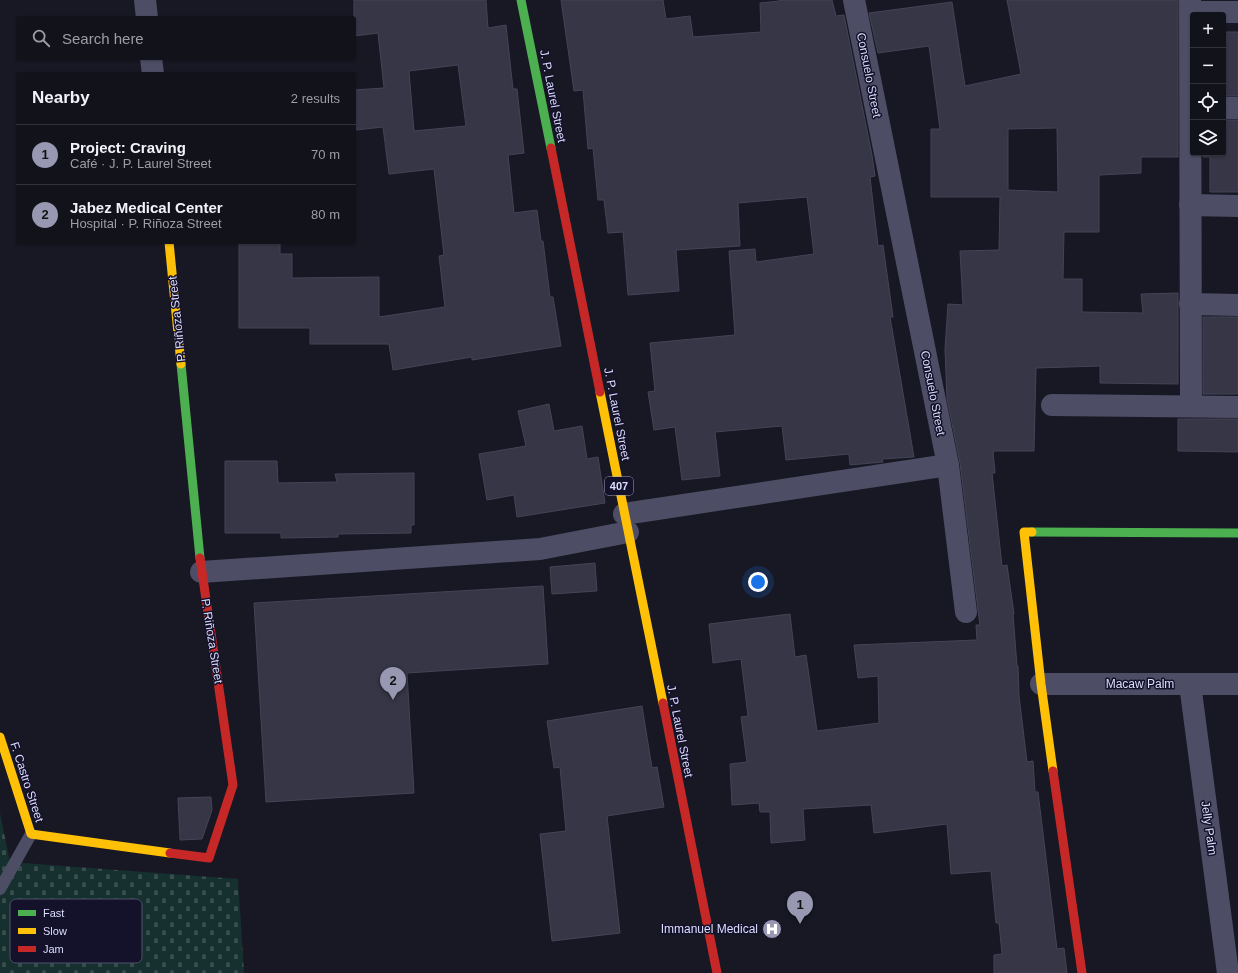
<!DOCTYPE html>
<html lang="en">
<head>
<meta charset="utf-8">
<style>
	:root { --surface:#12121b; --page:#1f2028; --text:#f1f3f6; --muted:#9c9ea3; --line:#31323a; --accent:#9898b2 }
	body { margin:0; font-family:Arial,sans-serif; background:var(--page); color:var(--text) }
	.controls { position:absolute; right:12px; top:12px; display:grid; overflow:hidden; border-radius:4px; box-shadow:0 1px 3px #0004 }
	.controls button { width:36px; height:36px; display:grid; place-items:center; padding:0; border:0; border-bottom:1px solid var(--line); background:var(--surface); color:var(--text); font:20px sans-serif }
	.you { position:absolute; left:758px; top:582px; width:14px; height:14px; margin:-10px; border:3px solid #fff; border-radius:50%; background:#1a73e8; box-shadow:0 0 0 6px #1a73e833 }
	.badge { display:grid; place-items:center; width:26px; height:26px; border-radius:50%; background:var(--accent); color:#111; font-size:13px; font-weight:700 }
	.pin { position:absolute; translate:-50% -33px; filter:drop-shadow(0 1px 2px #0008) }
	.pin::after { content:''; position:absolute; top:21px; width:14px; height:12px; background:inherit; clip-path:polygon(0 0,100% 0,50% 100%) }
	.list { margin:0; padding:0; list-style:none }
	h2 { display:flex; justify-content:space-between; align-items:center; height:52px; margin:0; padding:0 16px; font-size:17px }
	h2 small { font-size:13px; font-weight:400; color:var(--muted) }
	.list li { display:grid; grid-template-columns:26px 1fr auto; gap:12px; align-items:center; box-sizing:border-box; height:60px; padding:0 16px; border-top:1px solid var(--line) }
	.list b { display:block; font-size:15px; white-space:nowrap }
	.list p { margin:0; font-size:13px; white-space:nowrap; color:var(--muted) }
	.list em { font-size:13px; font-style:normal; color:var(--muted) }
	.icon { flex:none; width:22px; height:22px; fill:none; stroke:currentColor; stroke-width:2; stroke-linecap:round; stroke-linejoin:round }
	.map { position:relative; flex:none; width:1238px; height:973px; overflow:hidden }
	.search { position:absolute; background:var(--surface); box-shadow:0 1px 3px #0004; left:16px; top:16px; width:340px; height:44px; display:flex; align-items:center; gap:10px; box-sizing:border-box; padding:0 14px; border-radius:4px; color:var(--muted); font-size:15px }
	.panel { position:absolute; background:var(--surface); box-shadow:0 1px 3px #0004; left:16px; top:72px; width:340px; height:172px; border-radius:4px }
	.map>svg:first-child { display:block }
	.cemetery { fill:url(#cemetery-stones) }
	.building { fill:#373646; stroke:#454357; fill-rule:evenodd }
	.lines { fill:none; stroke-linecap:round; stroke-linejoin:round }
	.lane { stroke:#4d4e65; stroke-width:12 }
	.street { stroke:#4d4e65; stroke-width:22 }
	.fast { stroke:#4caf50; stroke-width:9 }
	.slow { stroke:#ffc107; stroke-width:9 }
	.jam { stroke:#c62828; stroke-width:9 }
	.labels { text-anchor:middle; stroke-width:3; stroke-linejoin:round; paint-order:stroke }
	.shield { fill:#14122a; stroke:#a1a0be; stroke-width:1 }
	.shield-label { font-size:11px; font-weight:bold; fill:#ddddfe }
	.street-label { font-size:12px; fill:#ddddfe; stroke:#14122a }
	.poi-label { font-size:12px; fill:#ddddfe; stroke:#14122a; text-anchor:end }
	.key { fill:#14122a; stroke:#504f6a; stroke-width:1 }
	.key-label { font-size:11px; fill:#ddddfe }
</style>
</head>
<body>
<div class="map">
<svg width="1238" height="973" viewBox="0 0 1238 973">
	<defs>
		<pattern id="cemetery-stones" width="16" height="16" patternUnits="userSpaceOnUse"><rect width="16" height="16" fill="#15302e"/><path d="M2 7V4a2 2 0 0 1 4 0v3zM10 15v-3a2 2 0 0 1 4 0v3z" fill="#374e4d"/></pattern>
	</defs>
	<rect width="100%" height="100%" fill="#181824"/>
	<path class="cemetery" d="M0,813L10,862L238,879L244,973H0Z"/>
	<g class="building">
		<path d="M354,0H486L488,28L506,25L513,89H517L524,153L508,155L514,213L537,210L541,241H543L550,297H553L561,346L472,360V357L393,370L389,344H310V328H239V242H280V254H292V278L379,277V317L445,307L439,256L444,255L434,169L389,174L383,127L356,130L354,90L384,88L378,33L354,36ZM458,65L466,126L414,131L409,71Z"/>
		<path d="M561,0H663L666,19L690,16L693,37L761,32L760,3L779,1V0H832L836,16L844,15L872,155L875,176L870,177L878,246L883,245L893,317H890L914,457L882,459L883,462L850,465L849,454L786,460L782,426L715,432L720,476L682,480L675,427L654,430L648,392L655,391L650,343L735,335L729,251L755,249L756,262L814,254L807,197L738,203L740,246L676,250L679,291L628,295L623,232L608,233L604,200H598L593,148L588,149L583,90L574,91Z"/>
		<path d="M1007,0H1178V157H1141V173L1099,175V232H1064L1063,279H1082V312L1143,313L1141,294L1178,293V384L1100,383V366L1036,368L1034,451H993L995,473H992L1002,566L1007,565L1014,614H1013L1017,666H1018L1019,696L1027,762L1033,761L1035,792H1038L1057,949L1064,948L1067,973H994V955L1002,954L999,923H996L991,871L951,874L947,824L874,833L871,805L803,809L805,840L771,843L770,812H760L759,803L732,805L730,764L747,762L741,717L748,716L741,659L713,663L709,624L790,614L795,657L806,655L817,731L879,723L878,676L858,678L854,645L977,640L976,625H980L978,610L960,463L947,399L945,349L948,304L963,305L960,251L999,250L1000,197H931V129H940L929,46L878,53L869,13L952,2L965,86L1021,74ZM1057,128L1058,192L1008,190V129Z"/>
		<rect x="1223" y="32" width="15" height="64"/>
		<path d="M1223,120H1238V192H1210V157H1203V153H1223Z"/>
		<rect x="1203" y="317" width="35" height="77"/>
		<path d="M549,404L554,431L582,426L587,459L598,457L605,503L517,517L514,495L487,500L479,454L526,446L518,411Z"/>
		<path d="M1178,419H1238V452L1178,451Z"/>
		<path d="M225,461H277L278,483L337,482L335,474L414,473V525H411V533L338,534V537L281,538V533H225Z"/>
		<path d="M595,563L597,591L552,594L550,567Z"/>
		<path d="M543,586L548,664L407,673L414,793L266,802L254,603Z"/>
		<path d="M642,706L652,768L657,767L664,807L607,816L620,933L552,941L540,834L566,831L560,767L554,768L547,721Z"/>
		<path d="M211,797L212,810L202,839L180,840L178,798Z"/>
	</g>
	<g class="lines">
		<path class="lane" d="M0,889L31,834"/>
		<g class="street">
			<path d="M145,0L147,18"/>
			<path d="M854,0L948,465L966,612"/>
			<path d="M1190,0L1191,406"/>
			<path d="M1190,12H1238"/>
			<path d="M151,58L153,74"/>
			<path d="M1223,108H1238"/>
			<path d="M1190,205L1238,206"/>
			<path d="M1190,304L1238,305"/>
			<path d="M1052,405L1238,407"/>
			<path d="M624,514L948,465"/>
			<path d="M201,572L540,549L628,532"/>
			<path d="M1041,684H1238"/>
			<path d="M1190,684L1228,973"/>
		</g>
		<g class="fast">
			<path d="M521,0L551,148"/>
			<path d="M181,364L200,558"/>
			<path d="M1032,532L1238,533"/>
		</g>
		<g class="slow">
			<path d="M169,242L181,364"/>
			<path d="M600,392L663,703"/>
			<path d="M1032,532H1024L1041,684L1053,771"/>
			<path d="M0,737L31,834L170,853"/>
		</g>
		<g class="jam">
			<path d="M551,148L600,392"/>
			<path d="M663,703L717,973"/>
			<path d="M1053,771L1082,973"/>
			<path d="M170,853L209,858L233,785L200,558"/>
		</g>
	</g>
	<defs>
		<symbol id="hospital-disc" viewBox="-11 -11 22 22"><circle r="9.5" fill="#9898b2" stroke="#14122a"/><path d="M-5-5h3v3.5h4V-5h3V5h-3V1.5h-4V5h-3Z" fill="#fff"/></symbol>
	</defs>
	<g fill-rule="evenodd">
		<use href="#hospital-disc" x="761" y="918" width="22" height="22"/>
	</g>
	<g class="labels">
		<rect class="shield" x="605" y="477" width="28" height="18" rx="3"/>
		<g class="shield-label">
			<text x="619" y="490">407</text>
		</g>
		<g class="street-label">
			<text transform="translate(869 75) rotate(79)" y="4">Consuelo Street</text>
			<text transform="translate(553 96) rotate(79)" y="4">J. P. Laurel Street</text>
			<text transform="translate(177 319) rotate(-96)" y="4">P. Riñoza Street</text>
			<text transform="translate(933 393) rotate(79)" y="4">Consuelo Street</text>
			<text transform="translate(617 414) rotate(79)" y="4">J. P. Laurel Street</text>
			<text transform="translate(212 641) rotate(81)" y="4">P. Riñoza Street</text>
			<text x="1140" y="688">Macaw Palm</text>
			<text transform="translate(680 731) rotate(79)" y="4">J. P. Laurel Street</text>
			<text transform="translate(27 782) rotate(72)" y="4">F. Castro Street</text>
			<text transform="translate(1209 828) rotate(82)" y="4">Jelly Palm</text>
		</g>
		<g class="poi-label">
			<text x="758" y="933">Immanuel Medical</text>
		</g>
	</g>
	<rect x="10" y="899" width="132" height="64" rx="6" class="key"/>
	<rect x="18" y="910" width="18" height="6" fill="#4caf50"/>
	<rect x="18" y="928" width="18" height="6" fill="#ffc107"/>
	<rect x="18" y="946" width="18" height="6" fill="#c62828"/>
	<g class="key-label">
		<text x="43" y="917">Fast</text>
		<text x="43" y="935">Slow</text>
		<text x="43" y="953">Jam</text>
	</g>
</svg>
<div class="controls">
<button>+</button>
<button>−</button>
<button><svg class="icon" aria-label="locate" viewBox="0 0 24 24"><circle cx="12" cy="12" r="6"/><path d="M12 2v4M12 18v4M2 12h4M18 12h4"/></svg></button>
<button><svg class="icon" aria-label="layers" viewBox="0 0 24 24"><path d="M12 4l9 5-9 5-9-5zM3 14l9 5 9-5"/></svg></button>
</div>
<div class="you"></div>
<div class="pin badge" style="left:800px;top:924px">1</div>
<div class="pin badge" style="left:393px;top:700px">2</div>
<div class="search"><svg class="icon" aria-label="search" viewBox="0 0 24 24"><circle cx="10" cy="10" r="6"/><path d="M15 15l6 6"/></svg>Search here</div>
<section class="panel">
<h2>Nearby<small>2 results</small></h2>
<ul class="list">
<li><span class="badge">1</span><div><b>Project: Craving</b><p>Café · J. P. Laurel Street</p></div><em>70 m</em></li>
<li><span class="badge">2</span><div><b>Jabez Medical Center</b><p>Hospital · P. Riñoza Street</p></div><em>80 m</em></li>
</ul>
</section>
</div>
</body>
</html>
